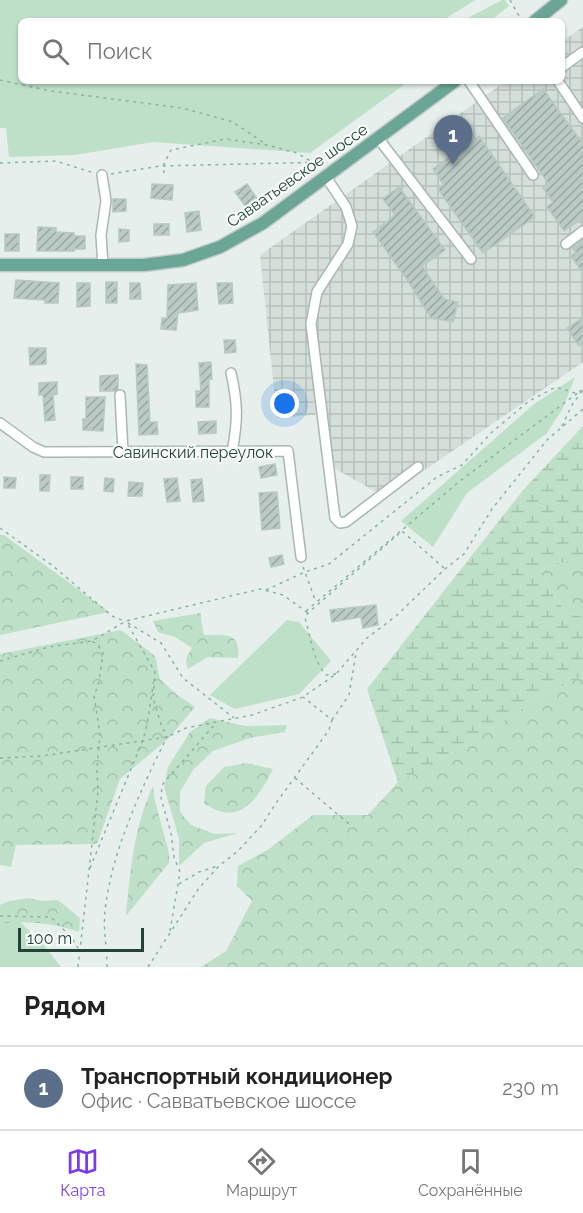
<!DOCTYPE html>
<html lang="ru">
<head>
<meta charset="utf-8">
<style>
	:root { --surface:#fff; --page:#f2f2f2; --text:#222; --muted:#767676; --line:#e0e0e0; --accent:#7c3aed }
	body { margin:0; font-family:Raleway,sans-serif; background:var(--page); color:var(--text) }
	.scale { position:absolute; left:18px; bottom:15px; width:126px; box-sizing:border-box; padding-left:6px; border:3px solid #24423a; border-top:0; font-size:16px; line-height:21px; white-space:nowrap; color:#24423a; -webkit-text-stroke:4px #f7fbf9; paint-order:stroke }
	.you { position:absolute; left:285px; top:404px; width:21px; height:21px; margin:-15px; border:4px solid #fff; border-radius:50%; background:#1a73e8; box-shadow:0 0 0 9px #1a73e833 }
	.badge { display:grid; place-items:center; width:39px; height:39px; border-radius:50%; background:var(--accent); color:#fff; font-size:20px; font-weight:700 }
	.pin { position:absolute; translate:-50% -50px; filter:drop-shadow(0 2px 3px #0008) }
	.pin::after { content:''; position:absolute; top:32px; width:21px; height:18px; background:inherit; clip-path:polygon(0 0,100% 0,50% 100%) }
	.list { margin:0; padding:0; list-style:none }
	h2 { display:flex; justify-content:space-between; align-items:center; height:78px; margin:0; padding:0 24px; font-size:26px }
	h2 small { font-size:20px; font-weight:400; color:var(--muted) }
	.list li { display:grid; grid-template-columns:39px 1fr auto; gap:18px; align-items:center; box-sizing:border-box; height:84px; padding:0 24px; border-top:2px solid var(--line) }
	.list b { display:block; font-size:22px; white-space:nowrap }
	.list p { margin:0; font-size:20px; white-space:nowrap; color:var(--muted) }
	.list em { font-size:20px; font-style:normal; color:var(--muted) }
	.icon { flex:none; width:33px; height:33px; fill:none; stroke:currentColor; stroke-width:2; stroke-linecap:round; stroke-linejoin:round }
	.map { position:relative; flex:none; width:583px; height:967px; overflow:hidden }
	.search { position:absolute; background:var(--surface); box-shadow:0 2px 4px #0004; left:18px; right:18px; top:18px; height:66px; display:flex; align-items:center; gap:15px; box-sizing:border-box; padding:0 21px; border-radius:9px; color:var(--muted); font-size:22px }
	.sheet { height:162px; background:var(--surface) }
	nav { display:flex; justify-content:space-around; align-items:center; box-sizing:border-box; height:84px; border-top:2px solid var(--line); background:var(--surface); font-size:16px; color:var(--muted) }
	nav a { display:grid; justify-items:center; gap:3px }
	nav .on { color:var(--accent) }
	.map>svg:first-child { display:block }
	.industrial { fill:url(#industrial-grid) }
	.green { fill:#bfe0c8 }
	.forest { fill:url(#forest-crowns) }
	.wetland { fill:url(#wetland-marsh) }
	.building { fill:url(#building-hatch); stroke:#b8c9c2; stroke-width:1.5 }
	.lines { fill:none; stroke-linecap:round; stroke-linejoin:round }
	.minor-casing { stroke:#a8b8b2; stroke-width:12 }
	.major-casing { stroke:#c2cac8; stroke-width:15 }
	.path { stroke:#86b3a5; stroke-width:1.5; stroke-dasharray:3 4.5; stroke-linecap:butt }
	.minor { stroke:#fff; stroke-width:9 }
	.major { stroke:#6aa596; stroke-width:12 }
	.labels { text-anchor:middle; stroke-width:4.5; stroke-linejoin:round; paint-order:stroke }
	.street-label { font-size:16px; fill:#24423a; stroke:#f7fbf9 }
</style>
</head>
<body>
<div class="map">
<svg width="583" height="967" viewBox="0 0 583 967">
	<defs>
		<pattern id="industrial-grid" width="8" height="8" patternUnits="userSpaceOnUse" patternTransform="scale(1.5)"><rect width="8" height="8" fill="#d4dfda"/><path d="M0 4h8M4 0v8" fill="none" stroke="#b6c1bc"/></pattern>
		<pattern id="forest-crowns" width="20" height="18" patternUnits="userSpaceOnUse" patternTransform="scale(1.5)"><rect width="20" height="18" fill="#bfe0c8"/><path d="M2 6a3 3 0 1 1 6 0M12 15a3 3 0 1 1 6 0" fill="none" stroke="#a4c1ad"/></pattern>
		<pattern id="wetland-marsh" width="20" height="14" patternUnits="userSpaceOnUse" patternTransform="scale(1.5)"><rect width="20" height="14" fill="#bfe0c8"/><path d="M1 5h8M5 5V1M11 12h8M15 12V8" fill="none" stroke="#a4c1ad"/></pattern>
		<pattern id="building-hatch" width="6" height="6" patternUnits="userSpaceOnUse" patternTransform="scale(1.5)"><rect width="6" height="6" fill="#bbcac4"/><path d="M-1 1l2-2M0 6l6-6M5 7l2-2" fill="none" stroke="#98a6a0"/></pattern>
	</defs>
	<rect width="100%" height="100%" fill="#e6efeb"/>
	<path class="industrial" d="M583,27V362L385,497L332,467L324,414L277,418L260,255L506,81H562V41Z"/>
	<g class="green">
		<path d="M0,0H475L445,19V21H21V81H409L310,153L153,142L75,155L9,157L6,128H0Z"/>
		<path d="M502,0H505L509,6L490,21H462Z"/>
		<path d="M575,377L563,408L547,433L467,493L433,547L401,521L533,405Z"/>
		<path d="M287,620L299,622L331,661L299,694L235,709L210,695Z"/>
		<path d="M19,921L43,944L61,967H0V924Z"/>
	</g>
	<g class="forest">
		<path d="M0,535H4L109,612L0,635Z"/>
		<path d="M583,556V617L565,612L540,570Z"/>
		<path d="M201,613V620L204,635C223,636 241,630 238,658L208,657L188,669C184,659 187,656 192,648L175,637L158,632L153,621Z"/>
		<path d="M121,630L155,656L160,679L176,694L195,707L169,738L120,779L97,844L16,845L11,867L0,865V654Z"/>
		<path d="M583,671V967H201L226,951L252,901L237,886L238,866L269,849L313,815H368L398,782L475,740L540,697L577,678Z"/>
		<path d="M210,718L245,726L287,725L285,732L250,738L213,751L193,770L180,792V812L191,825L214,834L238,833L204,843L179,866V838L164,787L168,767L190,732Z"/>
		<path d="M246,763L273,769C263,788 248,818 222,812C216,811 210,806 204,804L206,786L224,767Z"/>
		<path d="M153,786L154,797L169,853V863L126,916C130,871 134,827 153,786Z"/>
		<path d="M29,898L42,901L58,900L80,918L79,932C53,923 27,920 0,924V905L9,901Z"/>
	</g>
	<path class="wetland" d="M583,426V556L540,570L565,612L583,617V671L578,678L540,697L475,740L398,782L367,689L524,489Z"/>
	<g class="building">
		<path d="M543,89L583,144V218L564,231L547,207L553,202L543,188L548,183L503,118Z"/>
		<path d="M479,136L535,217L483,253L438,189L444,185L433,169Z"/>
		<path d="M152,184L173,185L172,200L151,198Z"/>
		<path d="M247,184L258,200L246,207L235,192Z"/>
		<path d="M399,187L445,250L422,266L444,299L458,302L453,322L431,318L408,281L373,232L395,215L383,199Z"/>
		<path d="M113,199H126V211L113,212Z"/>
		<path d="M199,211L201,230L187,232L185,213Z"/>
		<rect x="154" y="224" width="15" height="11"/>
		<path d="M38,227L56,228V232L74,233V236H85V249H74V251H37Z"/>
		<path d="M119,229L129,230V241L119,242Z"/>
		<rect x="5" y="234" width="14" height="17"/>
		<path d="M583,239V273L571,256L576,252L572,248Z"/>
		<path d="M16,280L59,283L58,303H45V300L14,298Z"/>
		<rect x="106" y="282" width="11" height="21"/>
		<path d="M77,283H90V306L77,307Z"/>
		<path d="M130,283H140L141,299H130Z"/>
		<path d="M196,283L198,310L178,313L176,330L161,329L162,318H167L168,285Z"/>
		<path d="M217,283H232L233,303L219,304Z"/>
		<path d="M583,318V343L579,346L567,328Z"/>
		<path d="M224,340H235L236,352L225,353Z"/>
		<path d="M29,348H46V364L30,365Z"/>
		<path d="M211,362L212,379H209V407H196V391H201L199,363Z"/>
		<path d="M136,364L147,365L150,422H157L158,434L139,435Z"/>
		<path d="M118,375V389L115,391H100V376Z"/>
		<path d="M57,382V394L53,395L55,420L45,421L43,395H39V383Z"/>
		<path d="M86,397H105L103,431L83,430V419H86Z"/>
		<path d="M216,421V433L199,434L198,422Z"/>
		<path d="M275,464L277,475L261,478L259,467Z"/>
		<path d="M40,475H50L49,491H40Z"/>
		<path d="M4,477L16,478L15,488H4Z"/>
		<rect x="71" y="477" width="12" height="12"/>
		<path d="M105,478L114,479L113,492L104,491Z"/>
		<path d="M177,478L180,501L167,502L164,479Z"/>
		<path d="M202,479L204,501L193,502L191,480Z"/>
		<path d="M129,482L143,483L142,496H128Z"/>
		<path d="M277,492L280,528L262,530L259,493Z"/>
		<path d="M282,555L284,564L271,567L269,558Z"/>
		<path d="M376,605L378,625L363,628L361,617L332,622L330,610Z"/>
	</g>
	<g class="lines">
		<defs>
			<g id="minor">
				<path d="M562,67L583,52"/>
				<path d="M469,81L533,175"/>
				<path d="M558,81L583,118"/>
				<path d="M378,138L471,259"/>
				<path d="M102,175L106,201L101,235L103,266"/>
				<path d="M326,177L346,207L352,226L348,244L317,292L311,324L335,518L340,523L346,522L418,467"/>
				<path d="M566,244L583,231"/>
				<path d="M231,373C238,404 238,420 232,452"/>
				<path d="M120,395L123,452"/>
				<path d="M0,423L33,447L44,452L288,451L301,557"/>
			</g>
			<g id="major">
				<path d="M535,21L561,0"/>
				<path d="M0,265H144L183,260L220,247L263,223L455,81"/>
			</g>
		</defs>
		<use href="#minor" class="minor-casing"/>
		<use href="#major" class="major-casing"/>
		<g class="path">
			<path d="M510,0L522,21"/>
			<path d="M0,80L51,91L182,108L233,122L267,145"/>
			<path d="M0,163L56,161L94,173"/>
			<path d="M164,173L163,166L171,150L225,139L267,145L297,153L312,162"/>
			<path d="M111,174L160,166L327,162"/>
			<path d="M562,426L572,405L582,391"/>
			<path d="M0,528L53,566L112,616L124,621"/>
			<path d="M303,567L316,602"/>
			<path d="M266,590L305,572L329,564L437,477L462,465L491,433L529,401L556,387L575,393L583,390"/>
			<path d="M306,611L460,481L579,392"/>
			<path d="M128,623L161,643L183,678L234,718"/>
			<path d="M0,661L49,647L92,641L126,621L260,589L283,595L308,613"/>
			<path d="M336,674L326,675C313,661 311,637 305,618L308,613L402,531L444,568"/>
			<path d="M332,720L349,695L356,653"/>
			<path d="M0,758L42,756L167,737L186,728L252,715L303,697L336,674L367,638L396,616L445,569L464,554L492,509L547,440L583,409"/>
			<path d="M295,778L349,824"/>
			<path d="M90,868L143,740L147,725L153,686"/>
			<path d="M179,884L199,872L218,866"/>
			<path d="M0,916L51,917L71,937L78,948"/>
			<path d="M170,931L180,872L174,857L171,833L161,798L162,785L216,723"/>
			<path d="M78,967L98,791L97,769L100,734L94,696L99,682L103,653L98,645L92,641"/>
			<path d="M107,967C107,949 103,929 105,911C111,853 141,789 167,737L161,724L153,698L155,672L126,621"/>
			<path d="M148,967L199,888L219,866L238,851L262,825L274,806L329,730L332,720L303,697"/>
		</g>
		<use href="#minor" class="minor"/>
		<use href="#major" class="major"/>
	</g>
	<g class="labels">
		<g class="street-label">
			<text transform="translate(297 175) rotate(-35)" y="6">Савватьевское шоссе</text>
			<text x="193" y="458">Савинский переулок</text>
		</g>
	</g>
</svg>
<div class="scale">100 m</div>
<div class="you"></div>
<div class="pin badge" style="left:453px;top:165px;background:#5c6f8a">1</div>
<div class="search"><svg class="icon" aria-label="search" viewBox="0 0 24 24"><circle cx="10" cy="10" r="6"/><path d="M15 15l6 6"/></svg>Поиск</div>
</div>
<section class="sheet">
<h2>Рядом<small></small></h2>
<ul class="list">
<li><span class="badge" style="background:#5c6f8a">1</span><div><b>Транспортный кондиционер</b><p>Офис · Савватьевское шоссе</p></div><em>230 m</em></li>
</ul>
</section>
<nav>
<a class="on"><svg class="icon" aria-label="map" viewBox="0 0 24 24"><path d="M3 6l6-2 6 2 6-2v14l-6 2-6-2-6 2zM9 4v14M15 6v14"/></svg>Карта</a>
<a><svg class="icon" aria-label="directions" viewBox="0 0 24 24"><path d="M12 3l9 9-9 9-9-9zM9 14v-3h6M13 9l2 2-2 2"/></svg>Маршрут</a>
<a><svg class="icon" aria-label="saved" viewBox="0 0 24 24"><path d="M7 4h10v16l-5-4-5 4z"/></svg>Сохранённые</a>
</nav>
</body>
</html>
